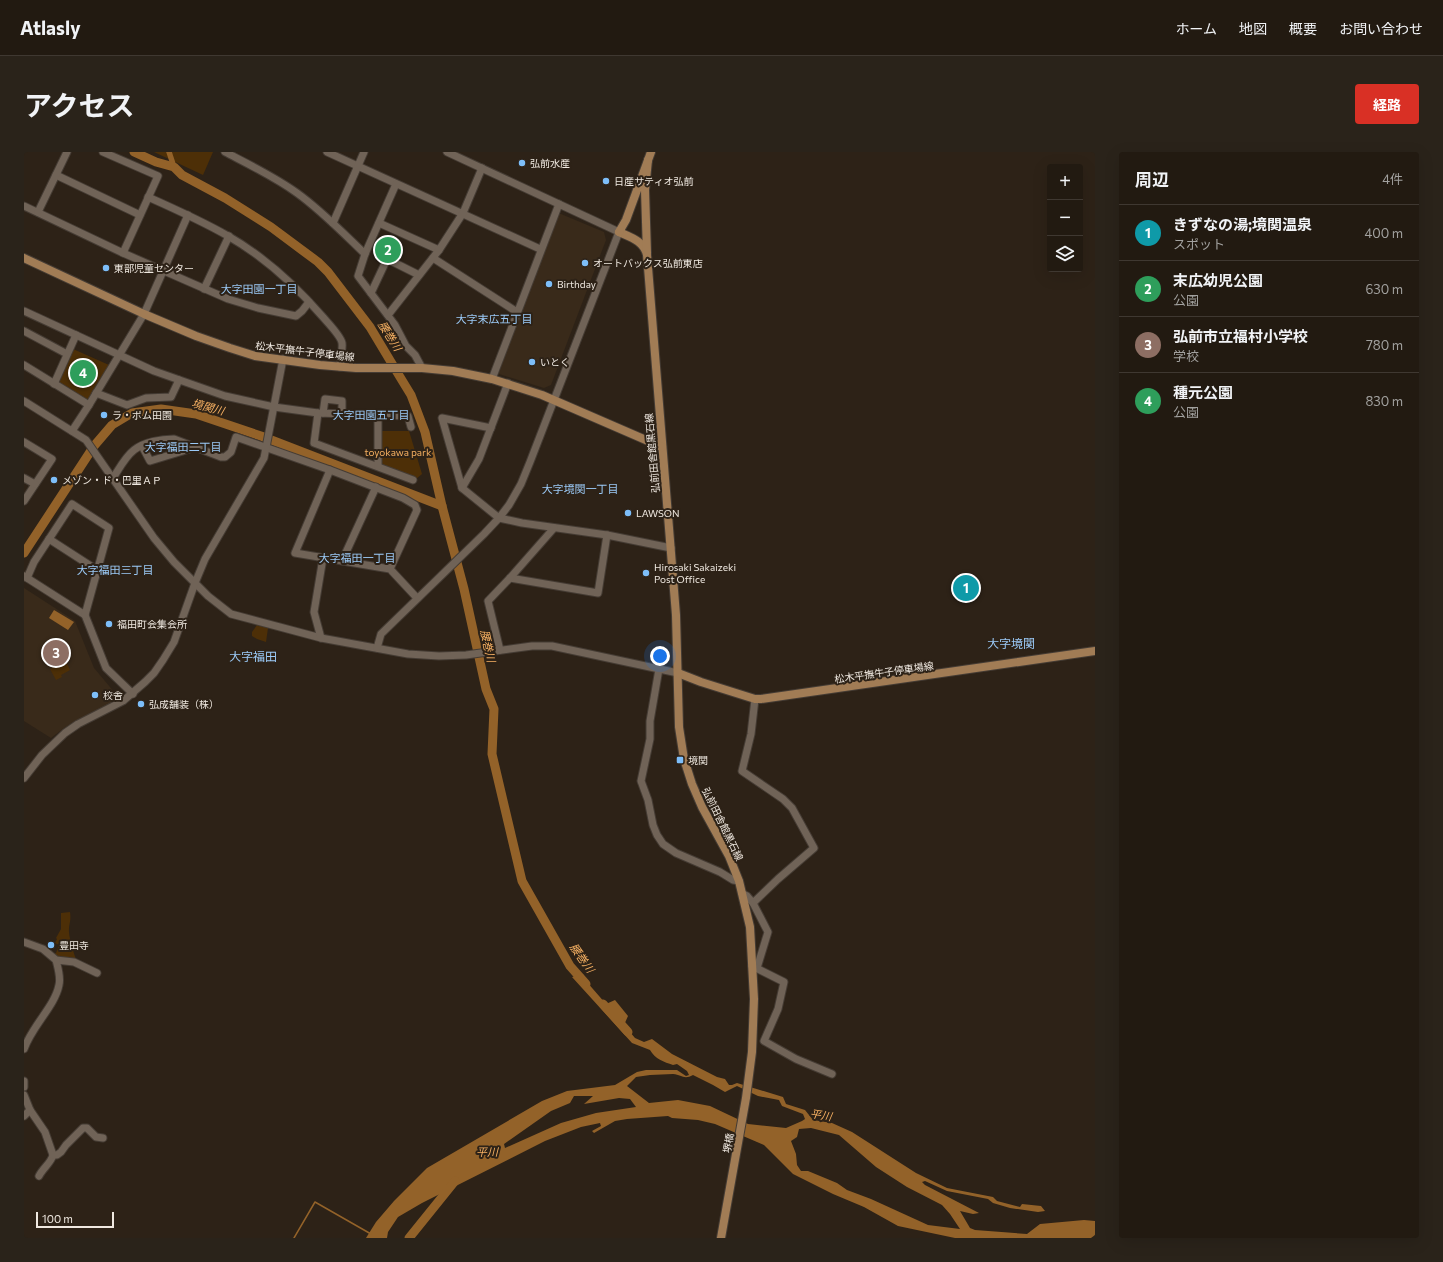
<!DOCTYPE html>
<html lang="ja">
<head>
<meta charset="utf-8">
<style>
	:root { --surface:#221a11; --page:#2a231a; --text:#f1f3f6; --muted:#a2a19f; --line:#3f3831; --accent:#d93025 }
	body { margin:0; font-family:Commissioner,"Noto Sans JP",sans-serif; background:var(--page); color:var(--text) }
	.controls { position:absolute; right:12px; top:12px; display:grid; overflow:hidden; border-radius:4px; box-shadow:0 4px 16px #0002 }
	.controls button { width:36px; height:36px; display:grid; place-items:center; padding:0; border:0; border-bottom:1px solid var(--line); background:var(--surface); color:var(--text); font:20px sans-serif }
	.scale { position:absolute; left:12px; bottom:10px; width:78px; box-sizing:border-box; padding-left:4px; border:2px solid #efe8e0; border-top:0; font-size:11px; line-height:14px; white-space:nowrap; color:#efe8e0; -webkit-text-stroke:3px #2d2217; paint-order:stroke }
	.you { position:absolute; left:636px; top:504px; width:14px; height:14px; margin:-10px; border:3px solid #fff; border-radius:50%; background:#1a73e8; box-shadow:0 0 0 6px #1a73e833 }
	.badge { display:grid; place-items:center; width:26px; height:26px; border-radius:50%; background:var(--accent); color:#fff; font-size:13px; font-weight:700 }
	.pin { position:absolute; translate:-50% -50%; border:2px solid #fff; box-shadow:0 1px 4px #0006 }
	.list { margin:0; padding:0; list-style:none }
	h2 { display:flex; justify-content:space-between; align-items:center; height:52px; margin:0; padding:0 16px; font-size:17px }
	h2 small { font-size:13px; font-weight:400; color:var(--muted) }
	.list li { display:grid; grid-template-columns:26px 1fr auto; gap:12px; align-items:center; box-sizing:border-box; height:56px; padding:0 16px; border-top:1px solid var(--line) }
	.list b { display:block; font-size:15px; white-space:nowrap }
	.list p { margin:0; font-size:13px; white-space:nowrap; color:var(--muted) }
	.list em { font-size:13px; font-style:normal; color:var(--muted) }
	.icon { flex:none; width:22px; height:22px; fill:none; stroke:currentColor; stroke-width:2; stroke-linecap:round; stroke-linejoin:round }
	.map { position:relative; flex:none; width:1071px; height:1086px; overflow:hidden; border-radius:4px }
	header { display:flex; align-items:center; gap:24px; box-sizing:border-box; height:56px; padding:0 20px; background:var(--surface); border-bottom:1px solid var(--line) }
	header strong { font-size:19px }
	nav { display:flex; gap:22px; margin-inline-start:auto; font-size:14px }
	.intro { display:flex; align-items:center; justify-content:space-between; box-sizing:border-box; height:96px; padding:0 24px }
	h1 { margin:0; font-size:28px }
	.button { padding:10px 18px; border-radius:4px; background:var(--accent); color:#fff; font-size:14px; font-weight:700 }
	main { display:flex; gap:24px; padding:0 24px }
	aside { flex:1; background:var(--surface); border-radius:4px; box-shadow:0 4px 16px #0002 }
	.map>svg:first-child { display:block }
	.built { fill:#392a1a }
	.green { fill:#4d2f07 }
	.water { fill:#936229; fill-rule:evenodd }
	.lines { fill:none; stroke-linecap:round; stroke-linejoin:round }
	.stream { stroke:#936229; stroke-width:1.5 }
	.canal { stroke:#936229; stroke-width:5.5 }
	.river { stroke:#936229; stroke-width:9 }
	.minor-casing { stroke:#453c34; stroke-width:9 }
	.major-casing { stroke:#453c34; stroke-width:10 }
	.minor { stroke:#706357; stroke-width:7 }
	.major { stroke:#a17c55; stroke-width:8 }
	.poi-dot { fill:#7dbef9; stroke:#2d2217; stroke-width:1.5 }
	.labels { text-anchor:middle; stroke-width:4; stroke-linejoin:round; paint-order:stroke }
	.poi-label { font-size:10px; fill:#efe8e0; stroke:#2d2217; text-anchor:start }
	.street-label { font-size:10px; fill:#efe8e0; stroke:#2d2217 }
	.park-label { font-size:10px; fill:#f5af60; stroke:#2d2217 }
	.neighbourhood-label { font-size:11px; fill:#9bcaf7; stroke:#2d2217 }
	.water-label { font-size:11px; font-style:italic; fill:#f7b163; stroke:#2d2217 }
	.quarter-label { font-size:12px; fill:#9bcaf7; stroke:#2d2217 }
</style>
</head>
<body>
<header>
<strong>Atlasly</strong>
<nav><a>ホーム</a><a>地図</a><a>概要</a><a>お問い合わせ</a></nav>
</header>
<div class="intro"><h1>アクセス</h1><a class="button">経路</a></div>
<main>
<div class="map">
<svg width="1071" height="1086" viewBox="0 0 1071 1086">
	<rect width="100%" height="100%" fill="#2d2217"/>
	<g class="built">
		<path d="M534,62H537L580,80L582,88L527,233L520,236L475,222V220Z"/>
		<path d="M0,436L51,469L70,516L96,547L40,576L27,586L0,569Z"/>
	</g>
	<g class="green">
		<path d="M130,0H189L179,23Z"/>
		<path d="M49,197L85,213L65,248L62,249L34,233V229Z"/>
		<path d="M356,279H385L398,322L392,327L357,313Z"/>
		<path d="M233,473L244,476L242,490L233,487L228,484V480Z"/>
		<path d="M42,509L46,518L37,523L38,525L32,528L26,517Z"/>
		<path d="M46,760C47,767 46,769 45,776C44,784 50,802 53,810L33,806L29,802L32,801L35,793L31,791L33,787L32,786L37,777V761Z"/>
	</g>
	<g class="water">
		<path d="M30,458L50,470L44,478L25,466Z"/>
		<path d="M559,822L562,829L582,852L591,848L604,864L600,873L611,886L620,890L628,887L648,902L693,925L701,927L705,933H708L713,931L759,945L762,952L781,958L789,968L808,971L828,980L892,1021L923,1036L969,1045L973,1049L996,1055L998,1052L1017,1054L1021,1059L1014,1060L986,1056L969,1051L964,1047L923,1039L901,1029L898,1030L901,1033L955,1061L949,1062L936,1059L946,1076L951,1078L1003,1082L1016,1072L1060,1068L1071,1069V1083L1067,1086H931L874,1074L840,1055L809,1042L769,1022L740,993L691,972L674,968L648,966L644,964L603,967L591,969L570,981L568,979L577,974L576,971L557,975L521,989L398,1051L374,1065L364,1080L363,1086H342L352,1070L370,1049L403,1016L518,949L543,939L591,933L613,920L622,918H653L662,924L665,923L663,919L653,912L649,913C640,910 631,907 626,898L608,891L548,825ZM649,922C658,923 660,928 669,923L689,933L701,940L713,934L734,944L755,948L758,954L779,962L781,967L778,969L762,976L724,972L686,954L654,948L625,951L603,934L612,925L626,923ZM550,944H569L560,952L595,946L606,947L612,955L572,961L537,971L481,996L480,992L527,959L546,951ZM787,976L815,983L852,1015L883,1035L918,1053L926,1062L936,1077L904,1073L847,1047L823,1038L813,1031L784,1019H777L773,1013L772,1002L767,989L773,985L775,977Z"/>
	</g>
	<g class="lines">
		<path class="stream" d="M270,1086L291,1050L347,1082"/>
		<path class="canal" d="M145,0L150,15"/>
		<g class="river">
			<path d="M110,0L132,10L150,15L158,23L201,46L247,75L294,110L304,120L346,175L376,225L387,243L401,280L418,354L440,437L462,537L470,557L468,602L498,729L546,814L562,832"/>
			<path d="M0,401L70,294L88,273L108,261L137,257L172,262L237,284L418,354"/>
			<path d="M579,852L604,880"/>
			<path d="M385,1086L431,1029"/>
		</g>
		<defs>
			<g id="minor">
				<path d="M79,0L134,24L99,101"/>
				<path d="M201,0C226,13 251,25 273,41C298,59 319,81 341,102"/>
				<path d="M303,0L516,97"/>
				<path d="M32,23L116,63"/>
				<path d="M372,32L341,102L334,124L371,173L382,194L391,203L398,216"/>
				<path d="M124,45C151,57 178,69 204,84C239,104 271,133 298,164C303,170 317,184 318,191C319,198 316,207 316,215"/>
				<path d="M0,54L99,101L204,147L234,156L272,164L278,159L285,150"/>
				<path d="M14,60L43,0"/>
				<path d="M309,71L340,0"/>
				<path d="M355,71L415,98"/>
				<path d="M409,106L493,160"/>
				<path d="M180,137L205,84"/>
				<path d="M347,141L363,107L395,123"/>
				<path d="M0,159L130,219L201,244L250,255L294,261L384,264L387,275"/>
				<path d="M364,163L415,98L439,61L458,16"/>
				<path d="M0,179L43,202"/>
				<path d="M0,213L65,253"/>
				<path d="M468,227L535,52"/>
				<path d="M30,232L52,183"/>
				<path d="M72,241L103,253L122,246L147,245L155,228"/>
				<path d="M0,249L62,288L130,386L150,410L184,444L207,462L297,486L384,502L415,504L442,503L508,494H528L654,521"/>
				<path d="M294,261L290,291L389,328"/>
				<path d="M299,261L301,247L318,249V262"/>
				<path d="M354,263V314"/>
				<path d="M467,276L418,266L438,336L475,366L498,371L583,383L647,396"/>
				<path d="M48,279L65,253L120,162L164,63"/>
				<path d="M0,290L28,307L0,349"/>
				<path d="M118,294L126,309L172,295"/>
				<path d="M0,326L11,332"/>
				<path d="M89,326C95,317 101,305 110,298C120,290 137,287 150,287L197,305H201L207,300L212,285L306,318"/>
				<path d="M438,336L455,307L484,231"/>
				<path d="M25,387L73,418"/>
				<path d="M318,409L352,335"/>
				<path d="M366,417L393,358L391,353L379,346L306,318L271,401L366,417L393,446"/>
				<path d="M0,424L61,463L82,516L109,542"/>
				<path d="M3,426L10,410L48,352L85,376L61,463"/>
				<path d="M486,426L574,441L583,383"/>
				<path d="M297,486L290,460L299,406"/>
				<path d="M353,496L357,482L460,382L475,366L485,353L497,332L506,310L595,80L423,0"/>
				<path d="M476,498L464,449L486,426L530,376"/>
				<path d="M635,517L626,569V587L617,629L624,648L629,673L633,683L639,692L652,701L696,720L709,728L715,729"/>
				<path d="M0,626L18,603L41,581L54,572L99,549L121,530L130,521L139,508L150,490L171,431L181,407L240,306L259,207"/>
				<path d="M719,742L723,744L729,751L754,727L790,696L768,656L759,647L718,619L727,582L731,547"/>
				<path d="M729,751L744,780L733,816"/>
				<path d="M0,790L19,797L32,808L50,810L73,821"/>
				<path d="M728,814L760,830L754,857L740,889L772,907L808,922"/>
				<path d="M0,897C8,874 31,854 35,833C37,825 34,816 32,808"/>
				<path d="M0,929V935"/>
				<path d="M0,943L6,958L21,980L29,1003C27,1011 19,1016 15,1024"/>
				<path d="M0,964L6,958"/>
				<path d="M29,1003H33L37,1000L42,993L59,976H63L72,985L79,986"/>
			</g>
			<g id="major">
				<path d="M595,80C606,85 620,89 623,103L652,463L655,575L660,607L668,632L678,655L705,704L715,729L726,775L730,847L728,900L722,946L697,1086"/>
				<path d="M595,80L602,68L627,0"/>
				<path d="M623,101L621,38L624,8"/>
				<path d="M0,106L120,162L172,184L206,196L231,204L296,213L332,216H398L429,219L468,227L518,243L638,295"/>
				<path d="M654,521L677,530L731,547H737L1071,499"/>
			</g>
		</defs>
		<use href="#minor" class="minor-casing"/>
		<use href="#major" class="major-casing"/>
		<use href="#minor" class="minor"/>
		<use href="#major" class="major"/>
	</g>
	<g class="poi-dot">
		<circle cx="498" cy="11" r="4"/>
		<circle cx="582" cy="29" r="4"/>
		<circle cx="561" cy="111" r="4"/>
		<circle cx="82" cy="116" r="4"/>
		<circle cx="525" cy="132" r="4"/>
		<circle cx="508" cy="210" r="4"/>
		<circle cx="80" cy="263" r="4"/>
		<circle cx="30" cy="328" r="4"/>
		<circle cx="604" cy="361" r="4"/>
		<circle cx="622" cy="421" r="4"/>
		<circle cx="85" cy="472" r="4"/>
		<circle cx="71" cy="543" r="4"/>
		<circle cx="117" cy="552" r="4"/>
		<rect x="652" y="604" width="8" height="8" rx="2"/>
		<circle cx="27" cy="793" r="4"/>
	</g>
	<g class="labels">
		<g class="poi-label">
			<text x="506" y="15">弘前水産</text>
			<text x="590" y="33">日産サティオ弘前</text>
			<text x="569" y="115">オートバックス弘前東店</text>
			<text x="90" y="120">東部児童センター</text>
			<text x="533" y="136">Birthday</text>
			<text x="516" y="214">いとく</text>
			<text x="88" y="267">ラ・ポム田園</text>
			<text x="38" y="332">メゾン・ド・巴里ＡＰ</text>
			<text x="612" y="365">LAWSON</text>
			<text x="630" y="419">Hirosaki Sakaizeki<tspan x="630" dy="12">Post Office</tspan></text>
			<text x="93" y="476">福田町会集会所</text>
			<text x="79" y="547">校舎</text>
			<text x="125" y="556">弘成舗装（株）</text>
			<text x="664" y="612">境関</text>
			<text x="35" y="797">豊田寺</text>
		</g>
		<g class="street-label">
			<text transform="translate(281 199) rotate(7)" y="4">松木平撫牛子停車場線</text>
			<text transform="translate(628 301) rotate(-95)" y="4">弘前田舎館黒石線</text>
			<text transform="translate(860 520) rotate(-8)" y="4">松木平撫牛子停車場線</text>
			<text transform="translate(699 672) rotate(64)" y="4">弘前田舎館黒石線</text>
			<text transform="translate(704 991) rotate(-80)" y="4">堺橋</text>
		</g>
		<g class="park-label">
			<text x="374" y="304">toyokawa park</text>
		</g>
		<g class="neighbourhood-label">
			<text x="235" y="141">大字田園一丁目</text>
			<text x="470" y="171">大字末広五丁目</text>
			<text x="347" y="267">大字田園五丁目</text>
			<text x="159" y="299">大字福田二丁目</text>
			<text x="556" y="341">大字境関一丁目</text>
			<text x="333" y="410">大字福田一丁目</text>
			<text x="91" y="422">大字福田三丁目</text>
		</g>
		<g class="water-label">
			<text transform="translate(366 184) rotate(58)" y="4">腰巻川</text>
			<text transform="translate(184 255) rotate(15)" y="4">境関川</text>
			<text transform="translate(464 494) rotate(77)" y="4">腰巻川</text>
			<text transform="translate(558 806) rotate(55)" y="4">腰巻川</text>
			<text transform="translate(797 963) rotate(9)" y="4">平川</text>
			<text x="463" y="1004">平川</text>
		</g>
		<g class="quarter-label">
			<text x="987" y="496">大字境関</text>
			<text x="229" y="509">大字福田</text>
		</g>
	</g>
</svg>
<div class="controls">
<button>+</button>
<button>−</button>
<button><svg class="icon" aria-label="layers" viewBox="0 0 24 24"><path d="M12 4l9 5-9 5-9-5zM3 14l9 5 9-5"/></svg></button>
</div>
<div class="scale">100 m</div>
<div class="you"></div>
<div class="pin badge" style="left:942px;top:436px;background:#0f9aa8">1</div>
<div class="pin badge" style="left:364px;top:98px;background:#2e9e5b">2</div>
<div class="pin badge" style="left:32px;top:501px;background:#8d6e63">3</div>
<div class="pin badge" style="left:59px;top:221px;background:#2e9e5b">4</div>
</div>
<aside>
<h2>周辺<small>4件</small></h2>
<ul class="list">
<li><span class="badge" style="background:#0f9aa8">1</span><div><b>きずなの湯;境関温泉</b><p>スポット</p></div><em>400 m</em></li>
<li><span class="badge" style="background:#2e9e5b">2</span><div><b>末広幼児公園</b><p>公園</p></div><em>630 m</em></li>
<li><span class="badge" style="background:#8d6e63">3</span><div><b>弘前市立福村小学校</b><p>学校</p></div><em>780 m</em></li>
<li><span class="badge" style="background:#2e9e5b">4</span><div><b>種元公園</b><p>公園</p></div><em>830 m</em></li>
</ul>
</aside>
</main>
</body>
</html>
